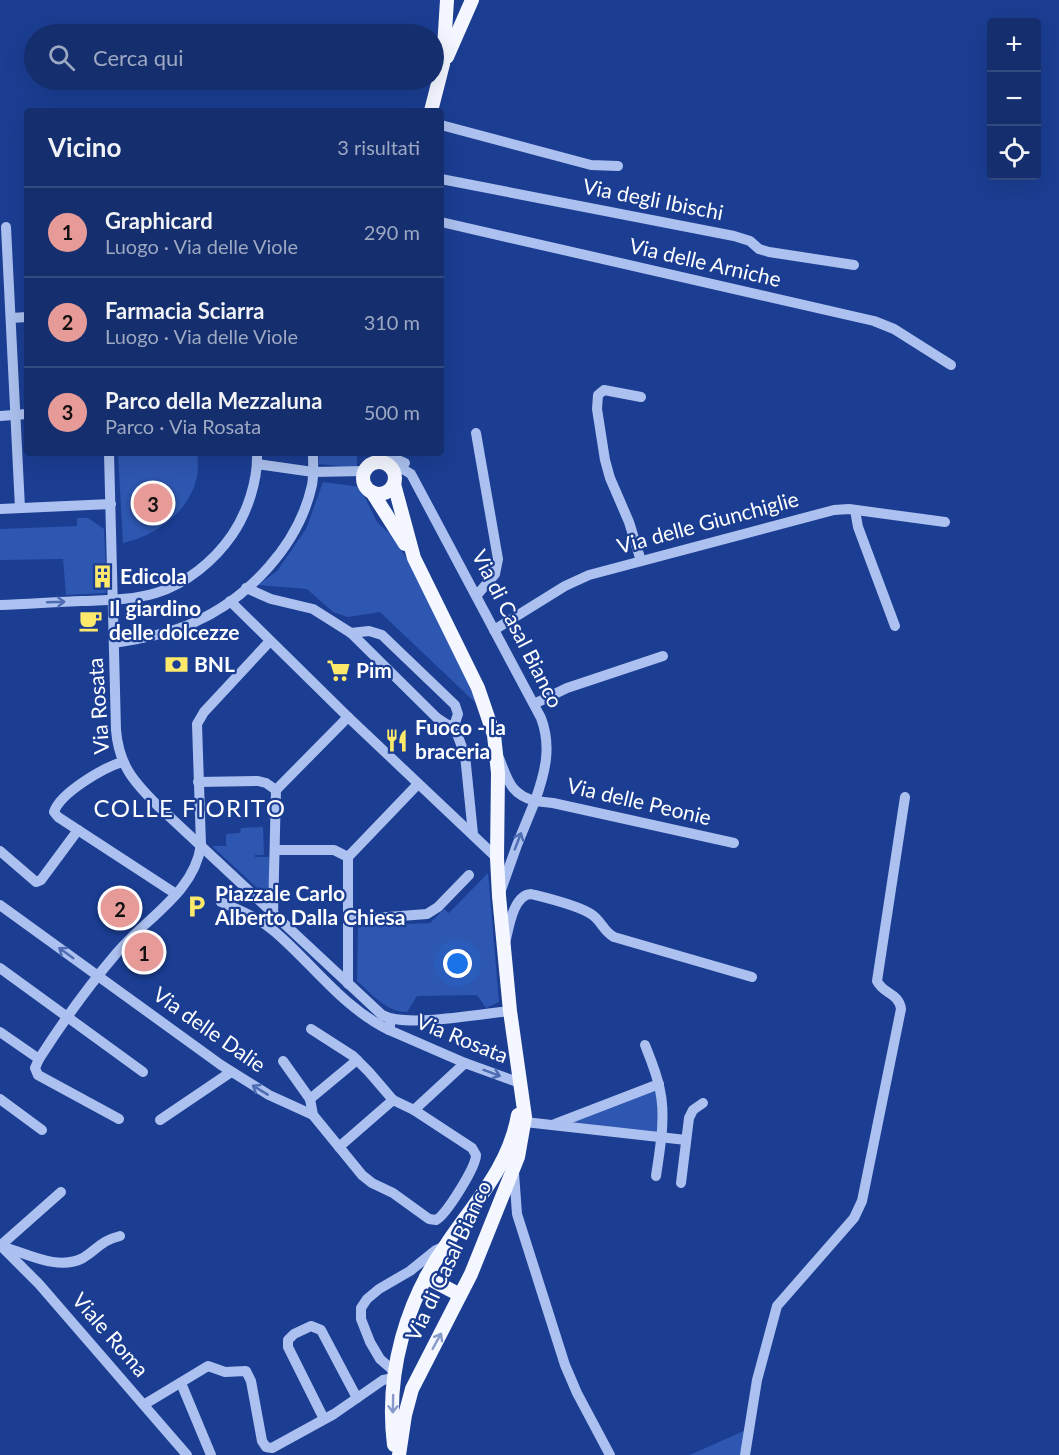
<!DOCTYPE html>
<html lang="it">
<head>
<meta charset="utf-8">
<style>
	:root { --surface:#142e6e; --page:#213a76; --text:#f1f3f6; --muted:#9da8c2; --line:#334a81; --accent:#e69b98 }
	body { margin:0; font-family:Lato,sans-serif; background:var(--page); color:var(--text) }
	.controls { position:absolute; right:18px; top:18px; display:grid; overflow:hidden; border-radius:6px; box-shadow:0 6px 24px #0002 }
	.controls button { width:54px; height:54px; display:grid; place-items:center; padding:0; border:0; border-bottom:2px solid var(--line); background:var(--surface); color:var(--text); font:30px sans-serif }
	.you { position:absolute; left:458px; top:964px; width:21px; height:21px; margin:-15px; border:4px solid #fff; border-radius:50%; background:#1a73e8; box-shadow:0 0 0 9px #1a73e833 }
	.badge { display:grid; place-items:center; width:39px; height:39px; border-radius:50%; background:var(--accent); color:#111; font-size:20px; font-weight:700 }
	.pin { position:absolute; translate:-50% -50%; border:3px solid #fff; box-shadow:0 2px 6px #0006 }
	.list { margin:0; padding:0; list-style:none }
	h2 { display:flex; justify-content:space-between; align-items:center; height:78px; margin:0; padding:0 24px; font-size:26px }
	h2 small { font-size:20px; font-weight:400; color:var(--muted) }
	.list li { display:grid; grid-template-columns:39px 1fr auto; gap:18px; align-items:center; box-sizing:border-box; height:90px; padding:0 24px; border-top:2px solid var(--line) }
	.list b { display:block; font-size:22px; white-space:nowrap }
	.list p { margin:0; font-size:20px; white-space:nowrap; color:var(--muted) }
	.list em { font-size:20px; font-style:normal; color:var(--muted) }
	.icon { flex:none; width:33px; height:33px; fill:none; stroke:currentColor; stroke-width:2; stroke-linecap:round; stroke-linejoin:round }
	.map { position:relative; flex:none; width:1059px; height:1455px; overflow:hidden }
	.search { position:absolute; background:var(--surface); box-shadow:0 6px 24px #0002; left:24px; top:24px; width:420px; height:66px; display:flex; align-items:center; gap:15px; box-sizing:border-box; padding:0 21px; border-radius:33px; color:var(--muted); font-size:22px }
	.panel { position:absolute; background:var(--surface); box-shadow:0 6px 24px #0002; left:24px; top:108px; width:420px; height:348px; border-radius:6px }
	.map>svg:first-child { display:block }
	.green { fill:#2e57b1 }
	.lines { fill:none; stroke-linecap:round; stroke-linejoin:round }
	.minor { stroke:#acc1ef; stroke-width:10 }
	.major { stroke:#f4f7ff; stroke-width:14 }
	.oneway { stroke:#4e6cb3 }
	.oneway2 { stroke:#889ac9 }
	.labels { text-anchor:middle; stroke-width:4.5; stroke-linejoin:round; paint-order:stroke }
	.street-label { font-size:21px; fill:#fff; stroke:#1b3e93 }
	.poi-label { font-size:21px; font-weight:bold; fill:#fff; stroke:#1b3e93; text-anchor:start }
	.quarter-label { font-size:24px; letter-spacing:1.5px; fill:#fff; stroke:#1b3e93 }
</style>
</head>
<body>
<div class="map">
<svg width="1059" height="1455" viewBox="0 0 1059 1455">
	<rect width="100%" height="100%" fill="#1b3e93"/>
	<g class="green">
		<path d="M118,453H197C205,499 164,534 123,543Z"/>
		<path d="M319,453H357V468L319,464Z"/>
		<path d="M323,482L360,487L377,522L391,535L409,562L481,708L380,612L348,617L333,612L307,589L258,585L277,571L306,529Z"/>
		<path d="M77,518H88L104,529L106,571L98,572L99,583H106V593L66,595L63,559L0,560V529L77,526Z"/>
		<path d="M263,827L264,855H255V857H269L270,891L266,896L212,846H226V834L240,833L241,828Z"/>
		<path d="M488,873L499,1002L486,1008L477,995L417,996L407,1012C386,1012 372,994 357,981L358,926L430,923L444,909L449,913Z"/>
		<path d="M654,1090L657,1094L659,1133L573,1122Z"/>
		<path d="M746,1430L742,1455H689L692,1454Z"/>
	</g>
	<g class="lines">
		<g class="minor">
			<path d="M441,125L591,165L618,166"/>
			<path d="M441,179L734,236L750,241L759,249L769,252L854,265"/>
			<path d="M441,222L874,321L894,329L951,365"/>
			<path d="M6,227L20,508"/>
			<path d="M11,318L27,317"/>
			<path d="M0,416L27,414"/>
			<path d="M476,433L498,559L495,574L477,595"/>
			<path d="M109,453L116,730C119,765 133,781 157,805L382,1015C406,1028 480,1014 510,1011"/>
			<path d="M382,457L398,460L405,463"/>
			<path d="M257,464L313,472L364,471"/>
			<path d="M390,466L401,468L411,474L541,718C552,747 545,773 535,801L553,803L734,843"/>
			<path d="M0,509L111,504"/>
			<path d="M855,510L858,527L895,626"/>
			<path d="M641,561L629,522L610,478L605,460L597,409L598,395L604,390L641,397"/>
			<path d="M246,588L271,599L313,609L351,633L437,718L446,724L454,726"/>
			<path d="M230,601L348,717L497,858"/>
			<path d="M0,605C28,604 55,602 83,601C107,600 133,600 156,593C186,584 214,561 232,535C247,513 258,481 257,453"/>
			<path d="M494,630L565,586L589,575L834,510L849,509L945,522"/>
			<path d="M351,633L369,631L382,635L455,705L458,714L454,726L465,755L473,834"/>
			<path d="M114,643C141,639 168,634 193,623C249,598 299,545 312,485C314,475 313,463 313,453"/>
			<path d="M534,704L567,688L663,656"/>
			<path d="M499,758C508,780 510,794 535,801L517,845L501,890"/>
			<path d="M122,762C103,768 60,793 54,812L58,817L176,894"/>
			<path d="M198,782L258,781L266,783L276,790"/>
			<path d="M276,850H334L348,857"/>
			<path d="M0,851L36,882L41,880L78,830"/>
			<path d="M221,902C240,910 258,918 274,931C313,964 342,1007 389,1030L391,1020"/>
			<path d="M0,905L221,1065L269,1095L313,1115"/>
			<path d="M273,914L276,790L348,717"/>
			<path d="M348,920L427,914L438,907L469,875"/>
			<path d="M505,943C509,928 513,895 531,894C547,898 577,905 591,914C601,920 603,931 614,937L752,977"/>
			<path d="M0,968L143,1072"/>
			<path d="M348,984V857L418,784"/>
			<path d="M311,1029L353,1056L369,1072L393,1100"/>
			<path d="M389,1030L465,1063L520,1083"/>
			<path d="M0,1032L39,1059L35,1068L38,1075L119,1119"/>
			<path d="M645,1045C651,1060 657,1074 660,1090C666,1118 660,1148 656,1176"/>
			<path d="M39,1059C62,1023 87,988 115,955C144,919 194,894 201,845L197,724L204,712L270,641"/>
			<path d="M283,1061L310,1099L313,1115L362,1175L372,1183L393,1193L429,1219L436,1220C446,1215 476,1167 476,1155L472,1148L414,1110"/>
			<path d="M0,1099L42,1130"/>
			<path d="M310,1099L357,1060"/>
			<path d="M160,1120L231,1072"/>
			<path d="M525,1122L686,1140"/>
			<path d="M555,1124L659,1084"/>
			<path d="M339,1147L393,1100L414,1110L465,1063"/>
			<path d="M514,1173L517,1214L565,1365L577,1393L610,1455"/>
			<path d="M681,1183L689,1118L693,1110L703,1103"/>
			<path d="M0,1245L39,1284L187,1455"/>
			<path d="M0,1246L61,1192"/>
			<path d="M4,1247C28,1254 59,1271 83,1258C98,1249 100,1241 120,1236"/>
			<path d="M395,1372L380,1359L370,1342L361,1319V1308L367,1299L379,1289L410,1271L436,1250L445,1246"/>
			<path d="M181,1383L211,1455"/>
			<path d="M145,1404L208,1366L225,1372L246,1371L251,1381L262,1441L266,1447L272,1448L334,1414L383,1380L394,1378"/>
			<path d="M324,1419L288,1347V1340L294,1334L311,1326L321,1330L357,1398"/>
			<path d="M745,1455L757,1380L777,1306L854,1218L862,1201L901,1009C899,993 883,994 877,981L905,797"/>
		</g>
		<g class="major">
			<path d="M447,57L472,0"/>
			<path d="M431,111L443,64L447,0"/>
			<circle cx="379" cy="478" r="16"/>
			<path d="M394,484L414,558L478,688L494,735L498,773L497,858L499,896L510,1011L525,1117L518,1157L471,1274L412,1389L405,1415L399,1455"/>
			<path d="M372,492L405,544"/>
			<path d="M426,1277L460,1295"/>
			<path d="M394,1445C385,1373 406,1300 448,1242C476,1201 509,1166 518,1115"/>
		</g>
	</g>
	<defs><path id="oneway-shaft" d="M-6 0H5M1.5-3L5.5 0L1.5 3" fill="none" stroke-width="1.6" stroke-linecap="round" stroke-linejoin="round" transform="scale(1.5)"/></defs>
	<g class="oneway">
		<use href="#oneway-shaft" transform="translate(56 602) rotate(-2)"/>
		<use href="#oneway-shaft" transform="translate(518 841) rotate(-69)"/>
		<use href="#oneway-shaft" transform="translate(66 953) rotate(-144)"/>
		<use href="#oneway-shaft" transform="translate(492 1073) rotate(20)"/>
		<use href="#oneway-shaft" transform="translate(260 1090) rotate(-149)"/>
	</g>
	<g class="oneway2">
		<use href="#oneway-shaft" transform="translate(437 1341) rotate(-61)"/>
		<use href="#oneway-shaft" transform="translate(393 1404) rotate(91)"/>
	</g>
	<defs>
		<symbol id="building-bare" viewBox="-9 -9 18 18"><path d="M-4-6H4V6H1V3H-1V6H-4ZM-2.5-4.3h1.7v1.8h-1.7ZM.8-4.3h1.7v1.8H.8ZM-2.5-1h1.7V.8h-1.7ZM.8-1h1.7V.8H.8Z" fill="#ffe96a" stroke="#1b3e93" stroke-width="2.5" paint-order="stroke"/></symbol>
		<symbol id="cafe-bare" viewBox="-9 -9 18 18"><path d="M-5.5-4.5H6V0H3Q3 3.5 0 3.5H-2.5Q-5.5 3.5-5.5 0ZM3-3.2v2h1.7v-2ZM-6 4.5H4V6H-6Z" fill="#ffe96a" stroke="#1b3e93" stroke-width="2.5" paint-order="stroke"/></symbol>
		<symbol id="bank-bare" viewBox="-9 -9 18 18"><path d="M-6-4H6V4H-6ZM0-2.3a2.3 2.3 0 1 0 0 4.6a2.3 2.3 0 1 0 0-4.6Z" fill="#ffe96a" stroke="#1b3e93" stroke-width="2.5" paint-order="stroke"/></symbol>
		<symbol id="supermarket-bare" viewBox="-9 -9 18 18"><path d="M-6-5.5h2.5l.6 2H6L4.5 2H-2.5L-4.4-4H-6ZM-1.5 3.2a1.3 1.3 0 1 0 .1 0ZM3 3.2a1.3 1.3 0 1 0 .1 0Z" fill="#ffe96a" stroke="#1b3e93" stroke-width="2.5" paint-order="stroke"/></symbol>
		<symbol id="restaurant-bare" viewBox="-9 -9 18 18"><path d="M-5-6h1v4h1v-4h1v4h1v-4h1v5L-1.5 .5V6h-2V.5L-5-1ZM5-6V6H3V1.5H1.5Q1.5-4 5-6Z" fill="#ffe96a" stroke="#1b3e93" stroke-width="2.5" paint-order="stroke"/></symbol>
		<symbol id="parking-bare" viewBox="-9 -9 18 18"><path d="M-3.5-5.5H1a3.5 3.5 0 0 1 0 7H-1V5.5H-3.5ZM-1-3.4V-.6H.8a1.4 1.4 0 0 0 0-2.8Z" fill="#ffe96a" stroke="#1b3e93" stroke-width="2.5" paint-order="stroke"/></symbol>
	</defs>
	<g fill-rule="evenodd">
		<use href="#building-bare" x="86" y="560" width="33" height="33"/>
		<use href="#cafe-bare" x="74" y="604" width="33" height="33"/>
		<use href="#bank-bare" x="160" y="648" width="33" height="33"/>
		<use href="#supermarket-bare" x="322" y="654" width="33" height="33"/>
		<use href="#restaurant-bare" x="380" y="724" width="33" height="33"/>
		<use href="#parking-bare" x="180" y="890" width="33" height="33"/>
	</g>
	<g class="labels">
		<g class="street-label">
			<text transform="translate(653 200) rotate(11)" y="7">Via degli Ibischi</text>
			<text transform="translate(705 263) rotate(13)" y="7">Via delle Arniche</text>
			<text transform="translate(708 523) rotate(-15)" y="7">Via delle Giunchiglie</text>
			<text transform="translate(517 629) rotate(63)" y="7">Via di Casal Bianco</text>
			<text transform="translate(99 706) rotate(-94)" y="7">Via Rosata</text>
			<text transform="translate(639 802) rotate(13)" y="7">Via delle Peonie</text>
			<text transform="translate(209 1030) rotate(35)" y="7">Via delle Dalie</text>
			<text transform="translate(462 1039) rotate(22)" y="7">Via Rosata</text>
			<text transform="translate(449 1261) rotate(-65)" y="7">Via di Casal Bianco</text>
			<text transform="translate(110 1335) rotate(49)" y="7">Viale Roma</text>
		</g>
		<g class="poi-label">
			<text x="120" y="584">Edicola</text>
			<text x="109" y="616">Il giardino<tspan x="109" dy="24">delle dolcezze</tspan></text>
			<text x="194" y="672">BNL</text>
			<text x="356" y="678">Pim</text>
			<text x="415" y="735">Fuoco - la<tspan x="415" dy="24">braceria</tspan></text>
			<text x="215" y="901">Piazzale Carlo<tspan x="215" dy="24">Alberto Dalla Chiesa</tspan></text>
		</g>
		<g class="quarter-label">
			<text x="190" y="817">COLLE FIORITO</text>
		</g>
	</g>
</svg>
<div class="controls">
<button>+</button>
<button>−</button>
<button><svg class="icon" aria-label="locate" viewBox="0 0 24 24"><circle cx="12" cy="12" r="6"/><path d="M12 2v4M12 18v4M2 12h4M18 12h4"/></svg></button>
</div>
<div class="you"></div>
<div class="pin badge" style="left:144px;top:952px">1</div>
<div class="pin badge" style="left:120px;top:908px">2</div>
<div class="pin badge" style="left:153px;top:503px">3</div>
<div class="search"><svg class="icon" aria-label="search" viewBox="0 0 24 24"><circle cx="10" cy="10" r="6"/><path d="M15 15l6 6"/></svg>Cerca qui</div>
<section class="panel">
<h2>Vicino<small>3 risultati</small></h2>
<ul class="list">
<li><span class="badge">1</span><div><b>Graphicard</b><p>Luogo · Via delle Viole</p></div><em>290 m</em></li>
<li><span class="badge">2</span><div><b>Farmacia Sciarra</b><p>Luogo · Via delle Viole</p></div><em>310 m</em></li>
<li><span class="badge">3</span><div><b>Parco della Mezzaluna</b><p>Parco · Via Rosata</p></div><em>500 m</em></li>
</ul>
</section>
</div>
</body>
</html>
